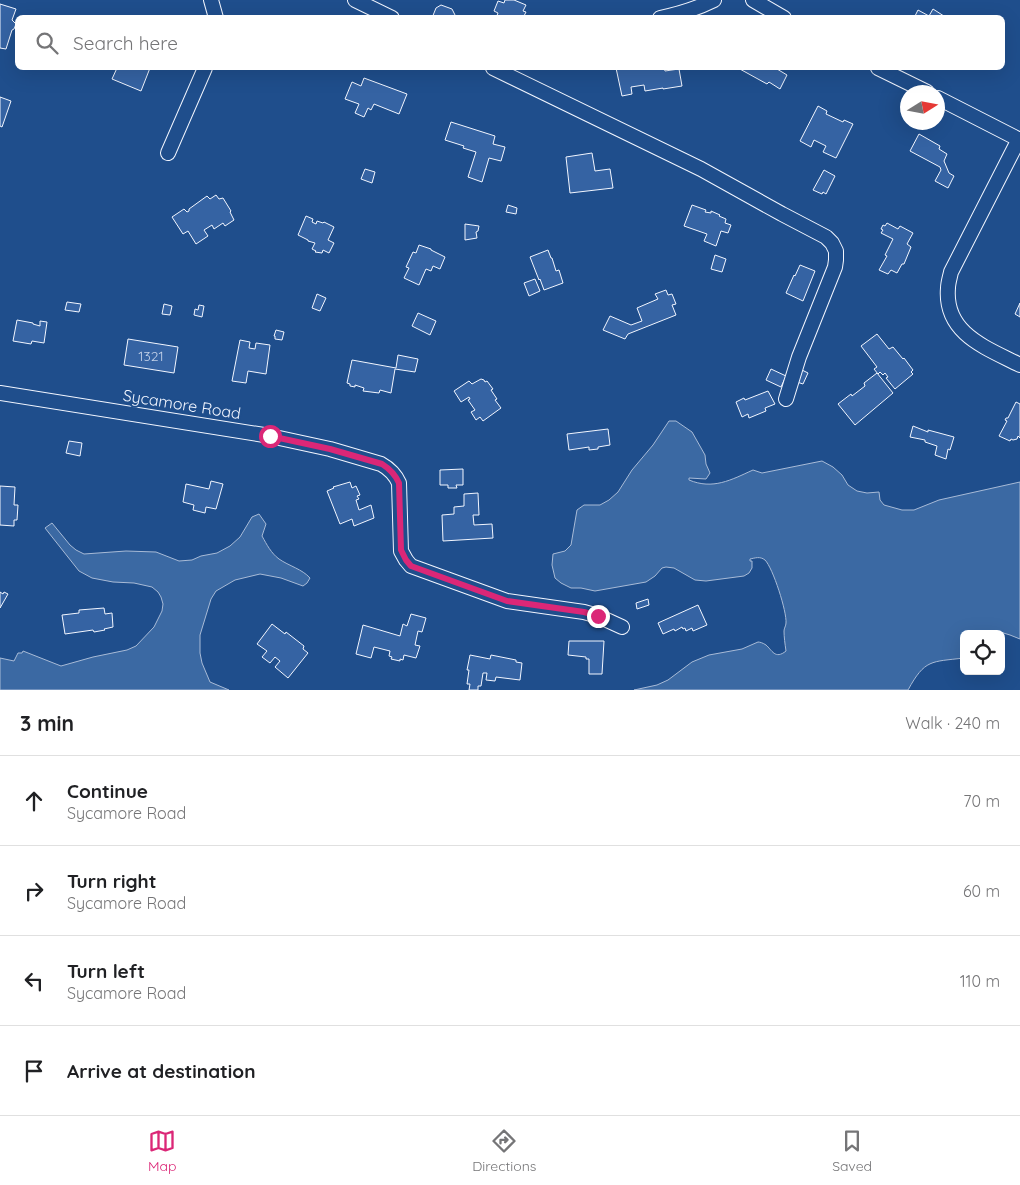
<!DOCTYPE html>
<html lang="en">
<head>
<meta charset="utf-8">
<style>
	:root { --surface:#fff; --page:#f2f2f2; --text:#202124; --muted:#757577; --line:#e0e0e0; --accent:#db2777 }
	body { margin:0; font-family:Quicksand,sans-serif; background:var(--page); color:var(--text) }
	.controls { position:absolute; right:15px; bottom:15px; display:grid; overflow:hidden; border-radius:8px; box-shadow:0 5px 20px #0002 }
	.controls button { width:45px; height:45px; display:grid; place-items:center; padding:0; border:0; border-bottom:1px solid var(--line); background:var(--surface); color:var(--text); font:25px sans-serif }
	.compass { position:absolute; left:900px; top:85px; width:45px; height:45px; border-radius:50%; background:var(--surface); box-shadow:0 5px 20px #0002; rotate:79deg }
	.stop { position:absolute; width:15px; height:15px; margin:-11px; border:4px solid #db2777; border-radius:50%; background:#fff }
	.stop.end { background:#db2777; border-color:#fff; box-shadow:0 1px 5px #0008 }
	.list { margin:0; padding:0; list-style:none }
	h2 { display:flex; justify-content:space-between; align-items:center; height:65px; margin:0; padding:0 20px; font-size:21px }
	h2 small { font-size:16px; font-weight:400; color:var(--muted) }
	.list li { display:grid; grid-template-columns:32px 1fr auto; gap:15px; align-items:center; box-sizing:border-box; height:90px; padding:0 20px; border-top:1px solid var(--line) }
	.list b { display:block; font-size:19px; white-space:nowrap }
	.list p { margin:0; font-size:16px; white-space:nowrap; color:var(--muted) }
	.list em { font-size:16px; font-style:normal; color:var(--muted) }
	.icon { flex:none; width:28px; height:28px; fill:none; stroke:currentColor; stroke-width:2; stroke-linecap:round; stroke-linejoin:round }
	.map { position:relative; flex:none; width:1020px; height:690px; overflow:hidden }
	.search { position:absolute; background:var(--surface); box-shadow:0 5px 20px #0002; left:15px; right:15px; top:15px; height:55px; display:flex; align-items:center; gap:12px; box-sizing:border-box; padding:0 18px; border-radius:8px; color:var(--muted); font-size:19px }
	.sheet { height:425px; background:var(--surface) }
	nav { display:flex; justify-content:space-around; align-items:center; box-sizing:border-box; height:70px; border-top:1px solid var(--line); background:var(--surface); font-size:14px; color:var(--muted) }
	nav a { display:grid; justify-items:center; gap:2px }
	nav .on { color:var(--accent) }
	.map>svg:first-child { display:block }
	.water { fill:#3b69a3; stroke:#a8bbd7 }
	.building { fill:#3563a3; stroke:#f2f6ff }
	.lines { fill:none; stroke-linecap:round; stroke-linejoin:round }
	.minor-casing { stroke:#f2f6ff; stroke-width:16 }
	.minor { stroke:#1f4e8c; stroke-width:14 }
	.route { stroke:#db2777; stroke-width:6 }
	.labels { text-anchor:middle; stroke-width:4; stroke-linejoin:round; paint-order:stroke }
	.number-label { font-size:14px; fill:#c3d1e8 }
	.street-label { font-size:16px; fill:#f2f6ff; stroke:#1f4e8c }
</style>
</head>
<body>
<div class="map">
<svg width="1020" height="690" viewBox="0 0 1020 690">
	<rect width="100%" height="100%" fill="#1f4e8c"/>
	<g class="water">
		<path d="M669,421H676L692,432L705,455L706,464L710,473L706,479L689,478V480C713,490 731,480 753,470L762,473L822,461L833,467L842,475L848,485L857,491L867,493L879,492L880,500L884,505L902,510H914L939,500L1020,482V639L1010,635L1000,632L994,634H964V658C931,662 925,659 908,690H634L657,685L668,680L692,662L709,655L742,649L758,642C760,642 763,643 766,645C772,650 775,660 786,651C785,644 784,637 784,631C784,628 786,626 786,623C787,612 773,568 765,560C760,556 755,558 750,559V561H752V568L749,573L744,576L706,581L695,580L674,568L666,567L662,568L655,576L646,582L595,591L581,588H571L561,583L555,578L552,565L553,554L565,551L571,545L577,510L584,505H600L609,500L618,492L632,470L653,445Z"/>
		<path d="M259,514L266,524L262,536C267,545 271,553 279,559C289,566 302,569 310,578L307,583L303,586L281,578L260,574L235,580L216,591L211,599L200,635V653L202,663L210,682L229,690H0V658L14,661L18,653H22L23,651L61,666L93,657L127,650L136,646L154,627L162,611L163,604L161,597L158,592L152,587L134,583L113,582L92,578L79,571L45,528L52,523L70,545L76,550L84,554L126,551L156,552L179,561L192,560L201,556L217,553L230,546L240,537L252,517Z"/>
	</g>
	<g class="building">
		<path d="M505,0H514L526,5L523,11L526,12L523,18H496L498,13L494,11L498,1L504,3Z"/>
		<path d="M0,4L16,9L12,20L16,24L14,29L12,30L6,49L0,48Z"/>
		<path d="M441,5L452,9L455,15L454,18H432L436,8Z"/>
		<path d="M933,9L947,18H914L918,10L929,16Z"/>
		<path d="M117,68H150L141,91L112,79Z"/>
		<path d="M616,68H664L665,71L679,69L682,86L663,89V88L645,91L644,85L631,87L632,94L622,96Z"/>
		<path d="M738,68H777V69L787,75L780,89L769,82L767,84Z"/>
		<path d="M364,78L407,94L399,114L374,104L371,110L368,108L364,117L355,113L359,104L345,99L352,82L361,86Z"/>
		<path d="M0,97L11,101L2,127L0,126Z"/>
		<path d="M818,106L827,111L826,114L843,122L844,120L853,124L836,158L823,152L826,146L814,140L811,147L800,141Z"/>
		<path d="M451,122L495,136L493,144L505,147L501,161L489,158L482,182L468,177L476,152L463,148L464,146L445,140Z"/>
		<path d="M919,134L940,146L939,149L947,154L944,161L949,173L954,176L948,188L935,181L941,170L940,167L910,151Z"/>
		<path d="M592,153L595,171L610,169L613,188L570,193L566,157Z"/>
		<path d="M365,169L375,172L372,183L361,179Z"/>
		<path d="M824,170L835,176L826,194L823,192L822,194L813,190Z"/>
		<path d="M216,195L219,199L223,198L231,211L230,212L234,220L225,226L223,223L214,229L212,225L204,230L208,236L196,244L188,231L183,234L172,217L184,209L187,212L189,211V209L207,196L210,199Z"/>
		<path d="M508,205L517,208L516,214L506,212Z"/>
		<path d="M692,205L706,210L705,212L711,213V211L720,215L719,216L726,219L725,223L731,225L728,233L721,231L716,246L704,241L707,234L684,226Z"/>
		<path d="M306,216L313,219L312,222L316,224L317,221L323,223L324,222L334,227L328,240L334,243L329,253L323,250L322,253L315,252L316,251L312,249L315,243L308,241V240L298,235Z"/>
		<path d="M887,223L898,229L900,226L913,233L907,244L911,247L904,264H902L897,273L891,270L888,274L879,270L887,256L885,255L893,239L881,233L883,230L881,229L883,225L885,226Z"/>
		<path d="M465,224L479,226L478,231L476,232L477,238L465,240Z"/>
		<path d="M419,245L431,249V250L445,257L440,269L433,266L431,271L426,269L419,285L404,278L409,268L406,267L413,252L416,253Z"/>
		<path d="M548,250L551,258H552L556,271L559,270L563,283L544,290L540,279L539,280L530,257Z"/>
		<path d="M715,255L726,259L722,272L711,269Z"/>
		<path d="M800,265L815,271L803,301L786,293L794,275L795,276Z"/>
		<path d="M535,279L540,291L529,296L524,283Z"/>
		<path d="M666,290L668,295L672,294L676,304L672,305L676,315L628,334L625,339L603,330L610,316L631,325L642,321L637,308L658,299L655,294Z"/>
		<path d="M317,294L326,298L320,311L312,308Z"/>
		<path d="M67,302L81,304L79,312L65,310Z"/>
		<path d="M1020,303V317L1015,314Z"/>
		<path d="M164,304L172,306L170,315L162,314Z"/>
		<path d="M199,305L204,306L202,317L194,315L195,309L198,310Z"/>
		<path d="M418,313L436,321L430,335L412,326Z"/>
		<path d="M17,320L33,323V324L40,326V321L47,322L44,343L32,341L31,344L13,341Z"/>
		<path d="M276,330L284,332L282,340L275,339V336H274Z"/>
		<path d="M877,334L889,349L893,347L903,359L904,358L913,370L911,372L913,374L895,389L886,378L888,377L885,373L883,375L880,372L878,374L874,369L877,367L861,346Z"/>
		<path d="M128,339L178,347L174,373L124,365Z"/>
		<path d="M240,340L250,342L249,348L255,349L256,343L270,345L266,374L248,371L246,383L232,381Z"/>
		<path d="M398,355L418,359L415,372L395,369L391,393L380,390L379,393L363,391L364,388L355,385V387L350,386V384L347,383L352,360L396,368Z"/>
		<path d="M771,369L786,376L781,387L766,380Z"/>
		<path d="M802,370L808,373L803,384L797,382Z"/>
		<path d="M877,373L893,393L855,425L838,404L851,394L852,396L865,386L864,383Z"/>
		<path d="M481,379L484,380L485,382L487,381L493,389L491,390L497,399L495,400L501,408L483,421L480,417L476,420L471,412L475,410L468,400L470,399L469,397L461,402L454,391L469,381L472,384Z"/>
		<path d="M768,391L775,404L765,408L766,411L749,418L748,414L742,417L736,402L744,398L745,400Z"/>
		<path d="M1016,402L1020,404V438L1018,436L1017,439L1013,440L1011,439L1010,441L999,436L1007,421L1005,420L1006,418H1008Z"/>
		<path d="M913,426L928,432V430L954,437L950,450L948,449L946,459L935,455L937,446L925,442V440L910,437Z"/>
		<path d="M608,429L610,445L598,447V449L589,450V447L569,450L567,434Z"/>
		<path d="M69,441L82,443L80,456L66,453Z"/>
		<path d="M463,469V485H456L457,488H448V485H440V470Z"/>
		<path d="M211,481L223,484L216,509L206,507L205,513L193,510L194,505L183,502L186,484L209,489Z"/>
		<path d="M350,482L352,488L356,486L360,495L357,496L359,499L356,500L359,510L371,505L374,518L354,526L352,519L340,524L327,491L334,488L333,487Z"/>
		<path d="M0,486L15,487L14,505H18L17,520H14V526L0,525Z"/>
		<path d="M478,493L479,515H473L474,525L492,524L493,538L443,541L442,515L454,514V507L464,506V494Z"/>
		<path d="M0,592L3,594L4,592L8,594L0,608Z"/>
		<path d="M648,599L649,605L637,609L636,603Z"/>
		<path d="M698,605L707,625L693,631L692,628L686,631L685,628L683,629L682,627L675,631L674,629L663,634L658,623Z"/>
		<path d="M104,608L105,614L112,613L113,627L104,629L105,630L94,632L93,630L65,634L62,615L79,613V610Z"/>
		<path d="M411,614L426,618L422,632L418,631L415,645L420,646L416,658L404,655L403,660L400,659V661L391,659L392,657L389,656L390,651L374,647L371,658L356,654L363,625L400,636L403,624L407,626Z"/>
		<path d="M272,624L285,634L286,632L304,646L303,649L308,653L288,678L275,667L280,661L275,657L270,663L262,657L267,651L257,644Z"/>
		<path d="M569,641H604L602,674H589V659H586V657L568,655Z"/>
		<path d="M470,655L490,659L491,655L516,660V662L522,663L520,680L496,677L495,681L486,680L487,673H483L481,686H478V690H469L470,684H467L469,670H467Z"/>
	</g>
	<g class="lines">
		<defs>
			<g id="minor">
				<path d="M211,0L216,18"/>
				<path d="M355,0L392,18"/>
				<path d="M753,0L784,18"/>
				<path d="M660,18C679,14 696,9 714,0"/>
				<path d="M493,68L701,169L782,214L826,237L832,243L836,251V260L835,267L799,357L786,399"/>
				<path d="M878,68L927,92"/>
				<path d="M938,98L1020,140"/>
				<path d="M1019,139L951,272C950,277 948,283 948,288C944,334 987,348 1020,365"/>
				<path d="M168,153L205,68"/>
				<path d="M0,393L270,436L330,449L381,464C390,469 395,474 399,483L401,551L406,560L411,566L507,601L584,612L598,616L622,627"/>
			</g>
		</defs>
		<use href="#minor" class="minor-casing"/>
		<use href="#minor" class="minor"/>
	</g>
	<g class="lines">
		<path class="route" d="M270,436L330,449L382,464C390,469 395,474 399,483L401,550L406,560L411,566L507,601L584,612L598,616"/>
	</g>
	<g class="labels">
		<g class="number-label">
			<text x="151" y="361">1321</text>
		</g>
		<g class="street-label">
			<text transform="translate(182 404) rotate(9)" y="6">Sycamore Road</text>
		</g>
	</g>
</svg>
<div class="controls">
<button><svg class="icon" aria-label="locate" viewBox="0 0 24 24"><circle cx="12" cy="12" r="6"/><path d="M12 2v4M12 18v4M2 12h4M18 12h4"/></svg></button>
</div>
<svg class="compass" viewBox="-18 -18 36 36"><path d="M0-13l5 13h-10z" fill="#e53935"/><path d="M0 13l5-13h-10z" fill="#757577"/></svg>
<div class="stop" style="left:270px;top:436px"></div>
<div class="stop end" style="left:598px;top:616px"></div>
<div class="search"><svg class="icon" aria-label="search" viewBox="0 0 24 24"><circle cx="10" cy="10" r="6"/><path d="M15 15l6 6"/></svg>Search here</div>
</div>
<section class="sheet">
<h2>3 min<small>Walk · 240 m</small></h2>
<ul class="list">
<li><svg class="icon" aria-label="ahead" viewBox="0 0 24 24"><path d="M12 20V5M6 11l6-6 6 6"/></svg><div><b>Continue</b><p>Sycamore Road</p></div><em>70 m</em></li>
<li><svg class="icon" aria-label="right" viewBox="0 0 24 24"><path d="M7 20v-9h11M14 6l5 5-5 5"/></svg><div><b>Turn right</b><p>Sycamore Road</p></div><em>60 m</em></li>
<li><svg class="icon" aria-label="left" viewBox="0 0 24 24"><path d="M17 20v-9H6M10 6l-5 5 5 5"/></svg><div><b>Turn left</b><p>Sycamore Road</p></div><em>110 m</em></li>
<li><svg class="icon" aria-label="arrive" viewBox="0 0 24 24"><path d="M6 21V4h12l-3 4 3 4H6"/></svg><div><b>Arrive at destination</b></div></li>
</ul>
</section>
<nav>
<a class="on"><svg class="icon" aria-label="map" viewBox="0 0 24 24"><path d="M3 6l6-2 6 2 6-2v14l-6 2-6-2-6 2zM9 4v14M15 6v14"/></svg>Map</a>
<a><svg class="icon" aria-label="directions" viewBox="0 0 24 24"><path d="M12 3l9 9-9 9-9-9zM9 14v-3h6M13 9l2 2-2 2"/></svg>Directions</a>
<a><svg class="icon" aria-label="saved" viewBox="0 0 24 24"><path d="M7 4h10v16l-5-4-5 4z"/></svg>Saved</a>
</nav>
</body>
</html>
